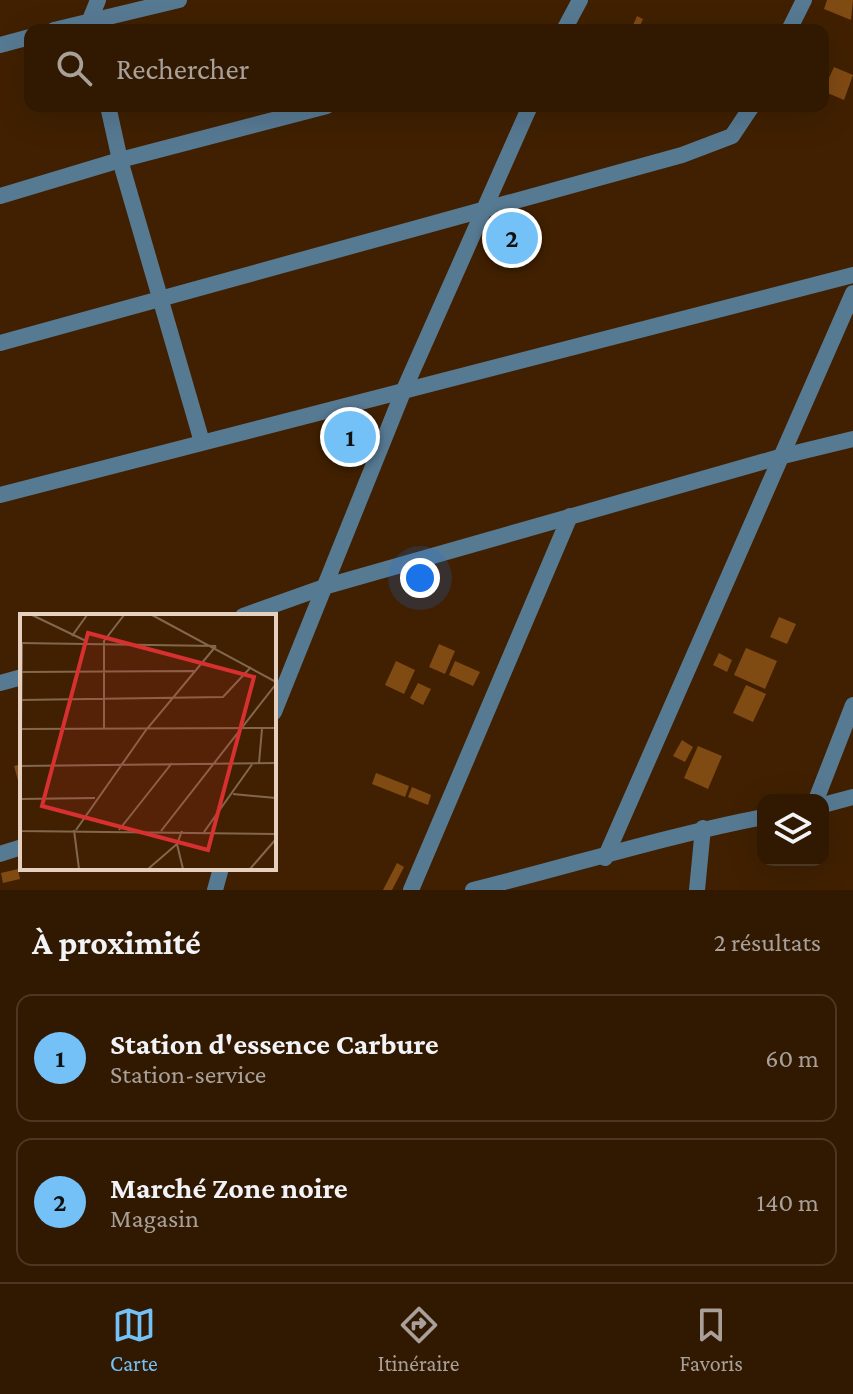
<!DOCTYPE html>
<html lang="fr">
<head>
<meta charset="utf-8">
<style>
	:root { --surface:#301801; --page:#3c2510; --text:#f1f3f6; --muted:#a8a099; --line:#4b3723; --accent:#73c1f6 }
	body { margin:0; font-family:"Crimson Pro",serif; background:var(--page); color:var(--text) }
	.controls { position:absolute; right:24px; bottom:24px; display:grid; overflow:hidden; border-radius:16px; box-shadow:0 8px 32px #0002 }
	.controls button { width:72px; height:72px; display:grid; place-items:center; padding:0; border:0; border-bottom:2px solid var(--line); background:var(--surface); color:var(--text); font:40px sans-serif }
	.you { position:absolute; left:420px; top:578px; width:28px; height:28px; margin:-20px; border:6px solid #fff; border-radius:50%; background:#1a73e8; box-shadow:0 0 0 12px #1a73e833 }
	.badge { display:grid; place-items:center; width:52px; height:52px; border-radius:50%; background:var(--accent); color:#111; font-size:26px; font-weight:700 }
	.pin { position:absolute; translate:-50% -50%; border:4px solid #fff; box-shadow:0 2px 8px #0006 }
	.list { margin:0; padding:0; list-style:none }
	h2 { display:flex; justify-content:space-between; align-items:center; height:104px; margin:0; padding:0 32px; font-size:34px }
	h2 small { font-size:26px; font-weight:400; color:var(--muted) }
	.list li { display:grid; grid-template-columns:52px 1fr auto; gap:24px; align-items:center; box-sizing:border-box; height:128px; margin:0 16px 16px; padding:0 16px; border:2px solid var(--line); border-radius:16px }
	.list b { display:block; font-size:30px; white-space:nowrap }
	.list p { margin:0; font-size:26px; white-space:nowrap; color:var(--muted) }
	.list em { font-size:26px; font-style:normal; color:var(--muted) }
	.icon { flex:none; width:44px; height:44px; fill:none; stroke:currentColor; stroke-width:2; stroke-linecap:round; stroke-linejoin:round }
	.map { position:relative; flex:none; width:853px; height:890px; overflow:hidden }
	.search { position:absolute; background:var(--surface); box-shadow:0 8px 32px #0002; left:24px; right:24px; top:24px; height:88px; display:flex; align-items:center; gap:20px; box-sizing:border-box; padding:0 28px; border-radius:16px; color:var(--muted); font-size:30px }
	.sheet { height:392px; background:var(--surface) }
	nav { display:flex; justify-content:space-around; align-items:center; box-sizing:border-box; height:112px; border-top:2px solid var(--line); background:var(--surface); font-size:22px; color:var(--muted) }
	nav a { display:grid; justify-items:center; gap:4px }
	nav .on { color:var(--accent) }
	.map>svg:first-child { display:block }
	.building { fill:#804a13 }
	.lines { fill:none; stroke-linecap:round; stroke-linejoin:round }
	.street { stroke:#577a93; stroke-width:16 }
	.inset-road { fill:none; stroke:#82674d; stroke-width:2 }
	.view { fill:#d73030; fill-opacity:0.15; stroke:#d73030; stroke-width:4 }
	.inset-edge { fill:none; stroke:#e6d1c0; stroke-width:4 }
</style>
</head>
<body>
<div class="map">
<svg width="853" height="890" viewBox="0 0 853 890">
	<rect width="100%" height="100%" fill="#402001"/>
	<g class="building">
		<path d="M827,0H853L851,20L824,9Z"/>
		<path d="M637,16L643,19L638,30H631Z"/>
		<path d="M834,67L853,75L844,100L823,91Z"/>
		<path d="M779,617L796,624L787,644L770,637Z"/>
		<path d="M439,644L455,651L445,674L429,667Z"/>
		<path d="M746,648L777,661L765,689L734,675Z"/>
		<path d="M719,653L732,660L727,672L713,665Z"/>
		<path d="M396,661L415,670L404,694L385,685Z"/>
		<path d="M455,661L480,672L473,686L449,675Z"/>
		<path d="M418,683L431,689L423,705L410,698Z"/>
		<path d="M746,685L766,694L753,722L733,713Z"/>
		<path d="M682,740L693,747L685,762L673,756Z"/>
		<path d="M698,746L722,756L708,789L684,778Z"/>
		<path d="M22,764V791H21L14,766Z"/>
		<path d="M376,773L409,786L405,797L372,784Z"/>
		<path d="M412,787L431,795L428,805L408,797Z"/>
		<path d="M397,863L404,867L392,890H383Z"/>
		<path d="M18,869L20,879L3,883L1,873Z"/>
	</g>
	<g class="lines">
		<g class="street">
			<path d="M91,28L90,20L98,0"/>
			<path d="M54,30L179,0"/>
			<path d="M564,30L580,0"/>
			<path d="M789,30L804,0"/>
			<path d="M0,45L30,37"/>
			<path d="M108,106L120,160L202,442"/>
			<path d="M0,196L120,160L327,106"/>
			<path d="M0,343L682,155L732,136L752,106"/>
			<path d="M0,495L853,275"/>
			<path d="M243,616L327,586L783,456L853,439"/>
			<path d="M0,683L22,677"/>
			<path d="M274,712L403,392L530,106"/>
			<path d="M816,800L853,705"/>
			<path d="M823,805L853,797"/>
			<path d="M0,854L22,847"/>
			<path d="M605,858L853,293"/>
			<path d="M215,890L221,868"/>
			<path d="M411,890L570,516"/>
			<path d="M473,890C570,866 665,836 763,817"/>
			<path d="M697,890L703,828"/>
		</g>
	</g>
	<g transform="translate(20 614)">
		<rect width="256" height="256" fill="#402001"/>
		<path class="inset-road" d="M12,1L66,27M132,1L256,68M52,22L67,1M0,29L196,32M0,58L174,57M0,86L203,83L231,53M0,115L256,114M84,115V27L104,1M239,149L242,115M0,152L256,149M213,180L256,184M0,185L75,184M54,216L59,255M56,216L126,116L196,32M99,216L152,149M0,217L256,220M0,217L2,29M141,217L256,70M184,218L233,149M157,230L163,255M128,255L157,230L162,217M230,255L256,225"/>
		<path class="view" d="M68,19L234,63L188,236L22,192Z"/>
		<rect width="256" height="256" class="inset-edge"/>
	</g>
</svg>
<div class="controls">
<button><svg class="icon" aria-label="layers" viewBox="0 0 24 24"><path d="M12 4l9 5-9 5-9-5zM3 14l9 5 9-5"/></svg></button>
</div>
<div class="you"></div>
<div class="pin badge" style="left:350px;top:437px">1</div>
<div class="pin badge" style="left:512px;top:238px">2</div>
<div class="search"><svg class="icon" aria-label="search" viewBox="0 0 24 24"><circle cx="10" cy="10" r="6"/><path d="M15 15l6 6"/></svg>Rechercher</div>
</div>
<section class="sheet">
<h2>À proximité<small>2 résultats</small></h2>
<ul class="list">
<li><span class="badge">1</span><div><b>Station d'essence Carbure</b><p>Station-service</p></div><em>60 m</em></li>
<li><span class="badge">2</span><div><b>Marché Zone noire</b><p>Magasin</p></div><em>140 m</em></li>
</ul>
</section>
<nav>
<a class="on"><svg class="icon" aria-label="map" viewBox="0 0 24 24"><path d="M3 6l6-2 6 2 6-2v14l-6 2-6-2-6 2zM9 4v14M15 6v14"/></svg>Carte</a>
<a><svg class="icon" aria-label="directions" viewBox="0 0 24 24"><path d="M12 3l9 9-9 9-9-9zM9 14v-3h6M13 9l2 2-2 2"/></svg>Itinéraire</a>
<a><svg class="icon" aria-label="saved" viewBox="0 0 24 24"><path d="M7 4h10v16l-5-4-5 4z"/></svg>Favoris</a>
</nav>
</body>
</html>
